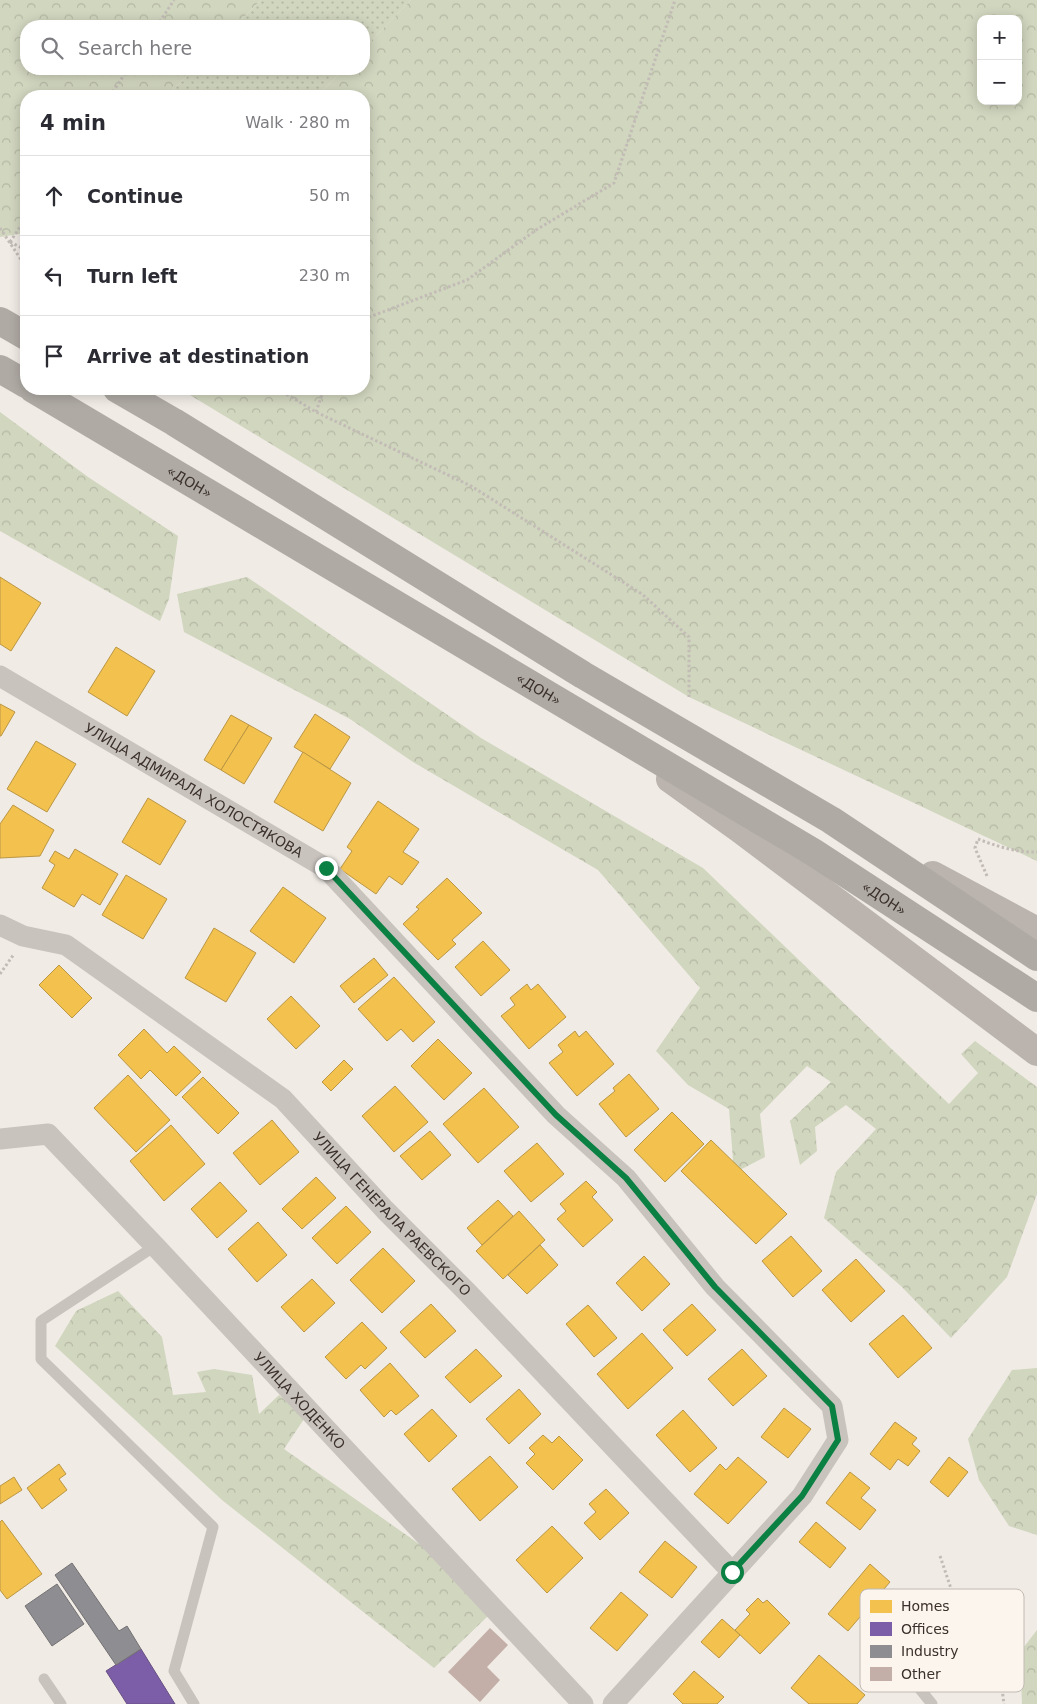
<!DOCTYPE html>
<html lang="en">
<head>
<meta charset="utf-8">
<style>
	:root { --surface:#fff; --page:#f2f2f3; --text:#2b2b33; --muted:#7c7c81; --line:#e1e1e2 }
	body { margin:0; font-family:"DejaVu Sans",sans-serif; background:var(--page); color:var(--text) }
	.controls { position:absolute; right:15px; top:15px; display:grid; overflow:hidden; border-radius:10px; box-shadow:0 2px 12px #0003 }
	.controls button { width:45px; height:45px; display:grid; place-items:center; padding:0; border:0; border-bottom:1px solid var(--line); background:var(--surface); color:var(--text); font:25px sans-serif }
	.stop { position:absolute; width:15px; height:15px; margin:-11px; border:4px solid #0b8043; border-radius:50%; background:#fff }
	.stop.end { background:#0b8043; border-color:#fff; box-shadow:0 1px 5px #0008 }
	.list { margin:0; padding:0; list-style:none }
	h2 { display:flex; justify-content:space-between; align-items:center; height:65px; margin:0; padding:0 20px; font-size:21px }
	h2 small { font-size:16px; font-weight:400; color:var(--muted) }
	.list li { display:grid; grid-template-columns:32px 1fr auto; gap:15px; align-items:center; box-sizing:border-box; height:80px; padding:0 20px; border-top:1px solid var(--line) }
	.list b { display:block; font-size:19px; white-space:nowrap }
	.list em { font-size:16px; font-style:normal; color:var(--muted) }
	.icon { flex:none; width:28px; height:28px; fill:none; stroke:currentColor; stroke-width:2; stroke-linecap:round; stroke-linejoin:round }
	.map { position:relative; flex:none; width:1037px; height:1704px; overflow:hidden }
	.search { position:absolute; background:var(--surface); box-shadow:0 2px 12px #0003; left:20px; top:20px; width:350px; height:55px; display:flex; align-items:center; gap:12px; box-sizing:border-box; padding:0 18px; border-radius:20px; color:var(--muted); font-size:19px }
	.panel { position:absolute; background:var(--surface); box-shadow:0 2px 12px #0003; left:20px; top:90px; width:350px; height:305px; border-radius:20px }
	.map>svg:first-child { display:block }
	.grass { fill:url(#grass-dots) }
	.forest { fill:url(#forest-crowns); fill-rule:evenodd }
	.homes { fill:#f2c14e; stroke:#bb9644 }
	.offices { fill:#7b5ea7; stroke:#685082 }
	.industry { fill:#8d8d92; stroke:#747173 }
	.building { fill:#c3afa7 }
	.lines { fill:none; stroke-linecap:round; stroke-linejoin:round }
	.path { stroke:#c2bbb6; stroke-width:3; stroke-dasharray:2.5 2.5; stroke-linecap:butt }
	.lane { stroke:#c9c3be; stroke-width:11 }
	.street { stroke:#c9c3be; stroke-width:21 }
	.secondary { stroke:#bab3ae; stroke-width:28 }
	.highway { stroke:#afaaa4; stroke-width:28 }
	.route { stroke:#0b8043; stroke-width:6 }
	.labels { text-anchor:middle; stroke-width:5; stroke-linejoin:round; paint-order:stroke }
	.street-label { font-size:14px; fill:#3b302b; stroke:#fbf5ee }
	.key { fill:#fbf5ee; stroke:#c1bab4; stroke-width:1 }
	.key-label { font-size:14px; fill:#3b302b }
</style>
</head>
<body>
<div class="map">
<svg width="1037" height="1704" viewBox="0 0 1037 1704">
	<defs>
		<pattern id="grass-dots" width="8" height="8" patternUnits="userSpaceOnUse" patternTransform="scale(1.25)"><rect width="8" height="8" fill="#d1d6bf"/><path d="M2 2h.1M6 6h.1" fill="none" stroke="#b4b8a4" stroke-width="1.8" stroke-linecap="round"/></pattern>
		<pattern id="forest-crowns" width="20" height="18" patternUnits="userSpaceOnUse" patternTransform="scale(1.25)"><rect width="20" height="18" fill="#d1d6bf"/><path d="M2 6a3 3 0 1 1 6 0M12 15a3 3 0 1 1 6 0" fill="none" stroke="#b4b8a4"/></pattern>
	</defs>
	<rect width="100%" height="100%" fill="#f0ebe5"/>
	<g class="grass">
		<path d="M261,0H411L364,48V26H235Z"/>
		<path d="M194,69H344L317,96H167Z"/>
	</g>
	<g class="forest">
		<path d="M0,0H261L235,26H26V69H194L167,96H26V233L0,237Z"/>
		<path d="M411,0H1037V861L689,697L180,389H364V96H317L344,69H364V48ZM981,19H1018V101H981Z"/>
		<path d="M0,412L88,477L178,536L169,599L160,621L0,531Z"/>
		<path d="M247,577L481,738L703,868L949,1104L978,1073L961,1054L975,1041L1037,1087V1194L1007,1277L951,1338L902,1287L824,1218L836,1172L876,1129L846,1105L815,1127L817,1151L800,1165L790,1121L831,1082L807,1066L760,1114L765,1157L734,1173L729,1109L688,1085L656,1051L700,988L598,870L413,762L350,719L184,632L177,594Z"/>
		<path d="M118,1291L162,1337L173,1395L206,1392L197,1372L214,1369L252,1375L259,1414L279,1395L306,1416L284,1449L432,1553L489,1615L434,1668L222,1500L55,1346L76,1311Z"/>
		<path d="M1037,1368V1535L1009,1526L979,1480L968,1439L1012,1370Z"/>
		<path d="M1037,1630V1704H1022L1020,1652Z"/>
	</g>
	<g class="homes">
		<path d="M0,577L41,603L11,651L0,644Z"/>
		<path d="M116,647L155,671L127,716L88,692Z"/>
		<path d="M0,704L15,712L1,736H0Z"/>
		<path d="M315,714L350,737L330,769L294,747Z"/>
		<path d="M231,715L249,725L221,770L204,760Z"/>
		<path d="M249,725L272,738L244,784L221,770Z"/>
		<path d="M36,741L76,764L47,812L7,789Z"/>
		<path d="M303,752L351,783L323,831L274,802Z"/>
		<path d="M148,798L186,821L160,865L122,842Z"/>
		<path d="M378,801L419,829L403,852L419,862L402,885L389,876L376,894L340,869L352,851L347,847Z"/>
		<path d="M13,805L54,830L40,856L0,858V824Z"/>
		<path d="M75,849L118,874L100,905L82,894L74,907L42,888L55,865L49,861L55,851L69,859Z"/>
		<path d="M126,875L167,899L143,939L102,915Z"/>
		<path d="M447,878L482,913L452,940L456,944L438,960L403,924L419,909L416,907Z"/>
		<path d="M283,887L326,918L294,963L250,931Z"/>
		<path d="M214,928L256,953L226,1002L185,978Z"/>
		<path d="M483,941L510,970L481,996L455,967Z"/>
		<path d="M374,958L388,975L354,1003L340,986Z"/>
		<path d="M59,965L92,998L72,1018L39,985Z"/>
		<path d="M394,977L435,1022L413,1042L401,1029L387,1041L358,1009Z"/>
		<path d="M527,984L531,990L538,984L566,1017L529,1049L501,1016L515,1005L510,998Z"/>
		<path d="M291,996L320,1026L296,1049L267,1019Z"/>
		<path d="M144,1029L167,1053L174,1046L201,1072L176,1096L150,1070L141,1079L118,1055Z"/>
		<path d="M575,1031L579,1037L586,1031L614,1064L577,1096L549,1063L563,1052L558,1045Z"/>
		<path d="M438,1039L472,1073L444,1100L411,1066Z"/>
		<path d="M344,1060L353,1069L331,1091L322,1082Z"/>
		<path d="M629,1074L659,1109L626,1137L599,1104L615,1091L613,1088Z"/>
		<path d="M128,1075L170,1120L136,1152L94,1108Z"/>
		<path d="M203,1077L239,1113L218,1134L182,1097Z"/>
		<path d="M395,1086L428,1122L394,1152L362,1116Z"/>
		<path d="M484,1088L519,1127L478,1163L443,1124Z"/>
		<path d="M672,1112L704,1144L665,1182L634,1150Z"/>
		<path d="M272,1120L299,1152L260,1185L233,1153Z"/>
		<path d="M171,1125L205,1164L164,1201L130,1161Z"/>
		<path d="M430,1131L451,1155L422,1180L400,1156Z"/>
		<path d="M711,1140L787,1214L756,1244L681,1171Z"/>
		<path d="M537,1143L564,1174L531,1202L504,1171Z"/>
		<path d="M316,1177L336,1198L302,1229L282,1209Z"/>
		<path d="M586,1181L597,1192L592,1197L613,1220L583,1247L557,1219L566,1211L560,1204Z"/>
		<path d="M220,1182L247,1211L217,1238L191,1209Z"/>
		<path d="M498,1200L513,1216L482,1245L467,1228Z"/>
		<path d="M346,1206L371,1232L337,1264L312,1238Z"/>
		<path d="M519,1211L545,1240L503,1279L476,1251Z"/>
		<path d="M258,1222L287,1255L257,1282L228,1249Z"/>
		<path d="M791,1236L822,1271L793,1297L762,1261Z"/>
		<path d="M540,1245L558,1265L527,1294L508,1275Z"/>
		<path d="M383,1248L415,1281L382,1313L350,1280Z"/>
		<path d="M644,1256L670,1284L642,1311L616,1283Z"/>
		<path d="M856,1259L885,1291L851,1322L822,1290Z"/>
		<path d="M312,1279L335,1303L304,1332L281,1307Z"/>
		<path d="M431,1304L456,1331L425,1358L400,1332Z"/>
		<path d="M692,1304L716,1330L687,1356L663,1330Z"/>
		<path d="M588,1305L617,1338L594,1357L566,1324Z"/>
		<path d="M903,1315L932,1348L898,1378L869,1344Z"/>
		<path d="M362,1322L387,1348L365,1369L361,1365L346,1379L325,1357Z"/>
		<path d="M642,1333L673,1368L628,1409L597,1374Z"/>
		<path d="M476,1349L502,1376L470,1403L445,1377Z"/>
		<path d="M742,1349L767,1376L733,1406L708,1379Z"/>
		<path d="M390,1363L419,1396L396,1415L391,1410L384,1417L360,1390Z"/>
		<path d="M519,1389L541,1414L509,1444L486,1419Z"/>
		<path d="M784,1408L811,1429L788,1458L761,1437Z"/>
		<path d="M432,1409L457,1436L429,1462L404,1434Z"/>
		<path d="M683,1410L717,1448L690,1472L656,1435Z"/>
		<path d="M895,1422L917,1438L912,1444L920,1451L908,1466L898,1459L890,1470L870,1454Z"/>
		<path d="M543,1435L552,1443L559,1436L583,1460L553,1490L526,1463L535,1454L529,1448Z"/>
		<path d="M490,1456L518,1487L480,1521L452,1489Z"/>
		<path d="M738,1457L767,1482L728,1524L694,1494L720,1464L726,1470Z"/>
		<path d="M949,1457L968,1472L948,1497L930,1482Z"/>
		<path d="M59,1464L66,1474L59,1479L67,1490L42,1509L27,1488Z"/>
		<path d="M850,1472L870,1488L861,1498L876,1510L860,1530L826,1503Z"/>
		<path d="M14,1477L22,1490L0,1504V1486Z"/>
		<path d="M606,1489L629,1513L600,1540L584,1523L596,1512L589,1504Z"/>
		<path d="M2,1520L42,1574L7,1599L0,1590V1522Z"/>
		<path d="M816,1522L846,1548L830,1568L799,1542Z"/>
		<path d="M552,1526L583,1558L547,1593L516,1560Z"/>
		<path d="M665,1541L697,1567L672,1598L639,1572Z"/>
		<path d="M870,1564L890,1582L848,1631L828,1614Z"/>
		<path d="M621,1592L648,1615L617,1651L590,1628Z"/>
		<path d="M758,1598L763,1603L767,1600L790,1623L760,1654L735,1630L750,1614L746,1610Z"/>
		<path d="M722,1619L740,1635L719,1658L701,1642Z"/>
		<path d="M819,1655L865,1695L857,1704H809L791,1688Z"/>
		<path d="M694,1671L724,1697L717,1704H683L673,1694Z"/>
	</g>
	<path class="offices" d="M141,1649L175,1704H127L106,1671Z"/>
	<g class="industry">
		<path d="M72,1563L119,1631L127,1626L141,1649L116,1665L55,1575Z"/>
		<path d="M57,1584L84,1624L52,1646L25,1606Z"/>
	</g>
	<path class="building" d="M490,1628L508,1645L487,1667L500,1680L480,1702L448,1672Z"/>
	<g class="lines">
		<g class="path">
			<path d="M157,26L174,0"/>
			<path d="M110,96L128,69"/>
			<path d="M0,228L26,267"/>
			<path d="M10,242L26,218"/>
			<path d="M10,242L26,250"/>
			<path d="M364,319L467,280L536,230L614,183L675,0"/>
			<path d="M278,389L316,412L471,486L642,594L689,637V697"/>
			<path d="M316,412L324,389"/>
			<path d="M987,876L975,848L978,839C996,846 1018,853 1037,852"/>
			<path d="M0,974L14,954"/>
			<path d="M940,1556L962,1621L999,1666L1004,1704"/>
		</g>
		<g class="lane">
			<path d="M155,1246L41,1321V1359L213,1527L174,1671L194,1704"/>
			<path d="M873,1631L932,1704"/>
			<path d="M44,1679L61,1704"/>
		</g>
		<g class="street">
			<path id="s1" d="M0,676L326,868L556,1115L626,1178L715,1287L832,1406L838,1440L802,1496L613,1704"/>
			<path id="s2" d="M0,925L23,936L66,945L283,1099L385,1210L467,1292L732,1572"/>
			<path id="s3" d="M0,1139L48,1134L155,1246L583,1704"/>
		</g>
		<g class="secondary">
			<path d="M670,779L741,830L1037,1052"/>
			<path d="M933,875L1037,931"/>
		</g>
		<g class="highway">
			<path d="M0,321L26,336"/>
			<path d="M0,369L26,384"/>
			<path id="s4" d="M33,389L813,852L1037,998"/>
			<path d="M117,389L174,422L583,675L831,820L1037,957"/>
		</g>
	</g>
	<g class="lines">
		<path class="route" d="M326,868L556,1115L626,1178L715,1287L832,1406L838,1440L802,1496L732,1572"/>
	</g>
	<g class="labels">
		<g class="street-label">
			<text dy="5" stroke="none"><textPath href="#s4" startOffset="182">«ДОН»</textPath></text>
			<text dy="5" stroke="none"><textPath href="#s4" startOffset="588">«ДОН»</textPath></text>
			<text dy="5" stroke="none"><textPath href="#s1" startOffset="225">УЛИЦА АДМИРАЛА ХОЛОСТЯКОВА</textPath></text>
			<text dy="5" stroke="none"><textPath href="#s4" startOffset="992">«ДОН»</textPath></text>
			<text dy="5" stroke="none"><textPath href="#s2" startOffset="494">УЛИЦА ГЕНЕРАЛА РАЕВСКОГО</textPath></text>
			<text dy="5" stroke="none"><textPath href="#s3" startOffset="415">УЛИЦА ХОДЕНКО</textPath></text>
		</g>
	</g>
	<rect x="860" y="1589" width="164" height="103" rx="8" class="key"/>
	<rect x="870" y="1600" width="22" height="13" fill="#f2c14e"/>
	<rect x="870" y="1622" width="22" height="14" fill="#7b5ea7"/>
	<rect x="870" y="1645" width="22" height="13" fill="#8d8d92"/>
	<rect x="870" y="1667" width="22" height="14" fill="#c3afa7"/>
	<g class="key-label">
		<text x="901" y="1611">Homes</text>
		<text x="901" y="1634">Offices</text>
		<text x="901" y="1656">Industry</text>
		<text x="901" y="1679">Other</text>
	</g>
</svg>
<div class="controls">
<button>+</button>
<button>−</button>
</div>
<div class="stop" style="left:732px;top:1572px"></div>
<div class="stop end" style="left:326px;top:868px"></div>
<div class="search"><svg class="icon" aria-label="search" viewBox="0 0 24 24"><circle cx="10" cy="10" r="6"/><path d="M15 15l6 6"/></svg>Search here</div>
<section class="panel">
<h2>4 min<small>Walk · 280 m</small></h2>
<ul class="list">
<li><svg class="icon" aria-label="ahead" viewBox="0 0 24 24"><path d="M12 20V5M6 11l6-6 6 6"/></svg><div><b>Continue</b></div><em>50 m</em></li>
<li><svg class="icon" aria-label="left" viewBox="0 0 24 24"><path d="M17 20v-9H6M10 6l-5 5 5 5"/></svg><div><b>Turn left</b></div><em>230 m</em></li>
<li><svg class="icon" aria-label="arrive" viewBox="0 0 24 24"><path d="M6 21V4h12l-3 4 3 4H6"/></svg><div><b>Arrive at destination</b></div></li>
</ul>
</section>
</div>
</body>
</html>
